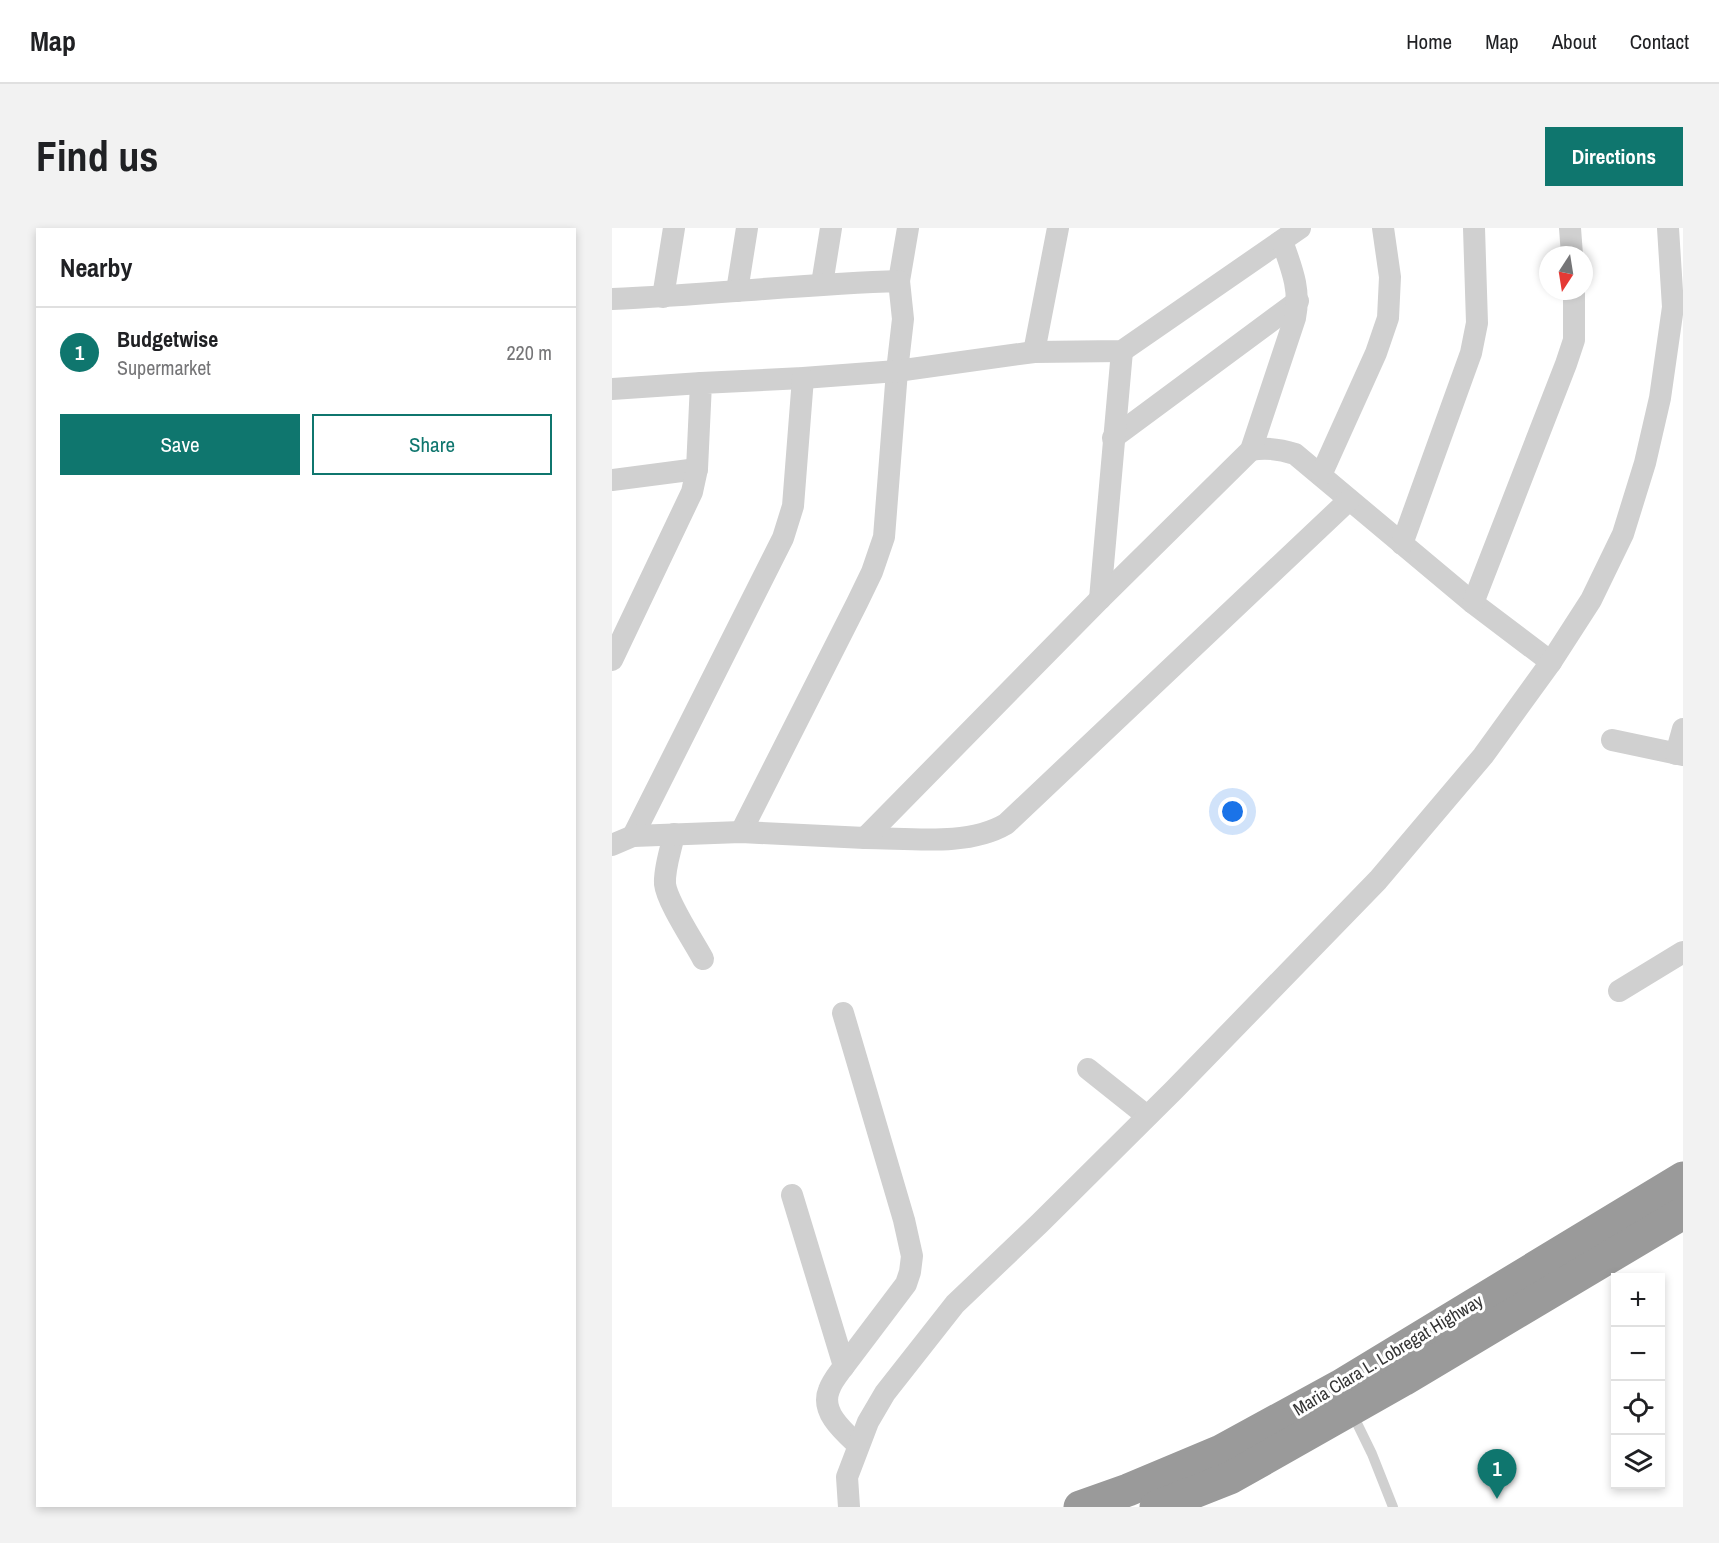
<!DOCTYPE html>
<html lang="en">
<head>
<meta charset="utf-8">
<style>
	:root { --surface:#fff; --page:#f2f2f2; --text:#202124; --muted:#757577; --line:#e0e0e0; --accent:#0f766e }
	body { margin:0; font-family:"Archivo Narrow",sans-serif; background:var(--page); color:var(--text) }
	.controls { position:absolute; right:18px; bottom:18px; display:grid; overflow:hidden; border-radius:0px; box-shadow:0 3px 9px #0003 }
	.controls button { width:54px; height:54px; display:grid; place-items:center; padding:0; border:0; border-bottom:2px solid var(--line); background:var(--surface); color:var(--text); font:30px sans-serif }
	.compass { position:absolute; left:927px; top:18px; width:54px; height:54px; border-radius:50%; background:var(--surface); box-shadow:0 3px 9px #0003; rotate:192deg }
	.you { position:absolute; left:621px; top:584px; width:21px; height:21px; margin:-15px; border:4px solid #fff; border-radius:50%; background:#1a73e8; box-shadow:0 0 0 9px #1a73e833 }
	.badge { display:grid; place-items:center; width:39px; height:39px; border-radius:50%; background:var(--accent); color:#fff; font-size:20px; font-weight:700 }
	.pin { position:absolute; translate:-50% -50px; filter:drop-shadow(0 2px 3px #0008) }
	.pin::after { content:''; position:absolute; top:32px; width:21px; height:18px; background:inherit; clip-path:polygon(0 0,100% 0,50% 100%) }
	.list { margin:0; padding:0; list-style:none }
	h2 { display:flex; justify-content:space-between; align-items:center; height:78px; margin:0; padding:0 24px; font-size:26px }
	h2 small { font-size:20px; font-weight:400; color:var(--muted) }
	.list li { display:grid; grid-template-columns:39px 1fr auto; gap:18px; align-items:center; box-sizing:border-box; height:90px; padding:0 24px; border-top:2px solid var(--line) }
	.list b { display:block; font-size:22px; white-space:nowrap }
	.list p { margin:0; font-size:20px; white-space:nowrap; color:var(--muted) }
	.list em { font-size:20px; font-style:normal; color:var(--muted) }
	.actions { display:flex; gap:12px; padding:18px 24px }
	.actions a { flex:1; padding:14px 0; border:2px solid var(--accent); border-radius:0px; text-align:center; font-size:21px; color:var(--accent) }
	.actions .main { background:var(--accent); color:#fff }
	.icon { flex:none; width:33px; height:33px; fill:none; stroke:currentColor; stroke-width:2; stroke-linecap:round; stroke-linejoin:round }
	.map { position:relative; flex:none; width:1071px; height:1279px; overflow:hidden; border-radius:0px }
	header { display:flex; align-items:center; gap:36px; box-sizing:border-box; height:84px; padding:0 30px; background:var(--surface); border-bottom:2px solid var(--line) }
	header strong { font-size:28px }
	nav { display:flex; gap:33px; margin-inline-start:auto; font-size:21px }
	.intro { display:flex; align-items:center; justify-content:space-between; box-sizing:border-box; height:144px; padding:0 36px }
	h1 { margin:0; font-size:42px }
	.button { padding:15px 27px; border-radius:0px; background:var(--accent); color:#fff; font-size:21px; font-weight:700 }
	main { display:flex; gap:36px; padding:0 36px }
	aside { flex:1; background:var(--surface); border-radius:0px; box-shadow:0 3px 9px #0003 }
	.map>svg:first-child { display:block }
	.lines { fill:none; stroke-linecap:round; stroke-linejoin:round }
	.lane { stroke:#d0d0d0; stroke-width:10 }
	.street { stroke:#d0d0d0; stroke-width:22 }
	.highway { stroke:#9a9a9a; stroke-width:33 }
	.labels { text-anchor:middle; stroke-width:6; stroke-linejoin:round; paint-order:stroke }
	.street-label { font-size:18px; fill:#333; stroke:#fff }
</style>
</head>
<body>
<header>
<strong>Map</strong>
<nav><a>Home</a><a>Map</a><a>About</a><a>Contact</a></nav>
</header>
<div class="intro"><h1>Find us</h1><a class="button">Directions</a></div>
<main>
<aside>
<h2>Nearby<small></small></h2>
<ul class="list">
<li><span class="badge">1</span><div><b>Budgetwise</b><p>Supermarket</p></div><em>220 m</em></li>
</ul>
<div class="actions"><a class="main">Save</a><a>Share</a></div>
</aside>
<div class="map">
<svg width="1071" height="1279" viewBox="0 0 1071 1279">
	<rect width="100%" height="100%" fill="#fff"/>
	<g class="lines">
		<path class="lane" d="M740,1185L760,1226L781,1279"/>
		<g class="street">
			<path d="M958,0L960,27"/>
			<path d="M287,53L296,0"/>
			<path d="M210,56L219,0"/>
			<path d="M125,63L135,0"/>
			<path d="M51,69L62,0"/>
			<path d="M0,71C96,67 191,56 287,53L291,91L285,143L272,309L260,344L245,375L129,604"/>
			<path d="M422,124L446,0"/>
			<path d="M0,161L89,155"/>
			<path d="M501,210L686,73"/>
			<path d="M639,222C655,219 668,221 683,226L861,375L939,434"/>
			<path d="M709,247L764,125L776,90L778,49L771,0"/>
			<path d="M0,252L85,241"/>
			<path d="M790,316L859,125L865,95L862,0"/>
			<path d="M488,371L510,123"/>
			<path d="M861,375L954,136L962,112V63"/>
			<path d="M0,432L80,264L85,241L89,155L191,150L285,143L422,124L510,123L688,0"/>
			<path d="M1000,512L1071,527"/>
			<path d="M1064,526L1071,501"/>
			<path d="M62,606C59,622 52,640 53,656C55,674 82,714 91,731"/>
			<path d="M21,608L171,310L181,278L191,150"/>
			<path d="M253,610C297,610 355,619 394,596L737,272"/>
			<path d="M0,617L21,608L129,604L253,610L488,371L639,222L683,90C689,61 679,39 670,13"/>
			<path d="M1007,763L1071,724"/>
			<path d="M231,785L292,992L300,1028L298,1044L294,1056L232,1138"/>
			<path d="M476,841L535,888"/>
			<path d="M180,967L232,1138C227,1145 220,1153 217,1162C208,1184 232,1204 246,1217"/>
			<path d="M237,1279L235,1249L256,1194L273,1165L343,1076L428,995L562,862L766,652L871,528L939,434L979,372L1011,306L1033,235L1048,170L1061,79L1056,0"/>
		</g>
		<g class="highway">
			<path d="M468,1279L516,1262L609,1223L728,1158L1071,950"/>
			<path d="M544,1279L618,1250L791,1152L1071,985"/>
		</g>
	</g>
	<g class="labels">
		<g class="street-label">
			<text transform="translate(776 1127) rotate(-31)" y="6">Maria Clara L. Lobregat Highway</text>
		</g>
	</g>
</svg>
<div class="controls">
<button>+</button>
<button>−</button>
<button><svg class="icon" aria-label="locate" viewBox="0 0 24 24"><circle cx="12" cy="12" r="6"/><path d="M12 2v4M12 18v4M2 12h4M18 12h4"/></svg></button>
<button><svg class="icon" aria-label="layers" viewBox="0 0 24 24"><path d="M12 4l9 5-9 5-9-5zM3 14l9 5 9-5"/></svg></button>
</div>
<svg class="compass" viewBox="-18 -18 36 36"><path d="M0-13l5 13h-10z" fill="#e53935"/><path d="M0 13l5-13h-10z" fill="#757577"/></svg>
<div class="you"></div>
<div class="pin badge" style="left:885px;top:1271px">1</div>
</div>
</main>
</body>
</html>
